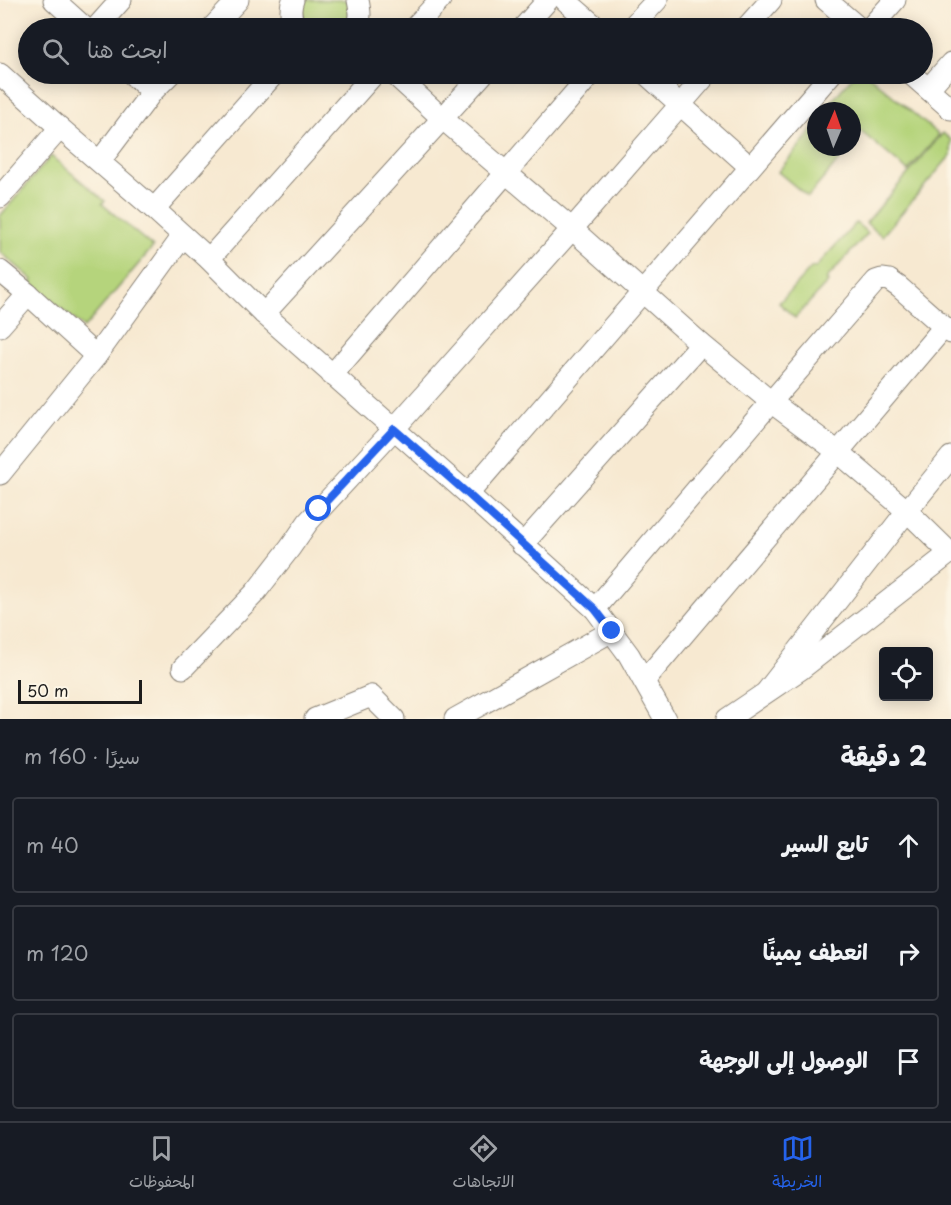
<!DOCTYPE html>
<html lang="ar">
<head>
<meta charset="utf-8">
<style>
	:root { --surface:#171b24; --page:#242831; --text:#f1f3f6; --muted:#9ea1a6; --line:#363941; --accent:#2563eb }
	body { margin:0; font-family:"Playpen Sans","Playpen Sans Arabic",sans-serif; background:var(--page); color:var(--text); direction:rtl }
	.controls { position:absolute; right:18px; bottom:18px; display:grid; overflow:hidden; border-radius:6px; box-shadow:0 3px 15px #0003 }
	.controls button { width:54px; height:54px; display:grid; place-items:center; padding:0; border:0; border-bottom:2px solid var(--line); background:var(--surface); color:var(--text); font:30px sans-serif }
	.compass { position:absolute; left:807px; top:102px; width:54px; height:54px; border-radius:50%; background:var(--surface); box-shadow:0 3px 15px #0003; rotate:2deg }
	.scale { position:absolute; left:18px; bottom:15px; width:124px; box-sizing:border-box; padding-left:6px; border:3px solid #1c1c1c; border-top:0; font-size:16px; line-height:21px; white-space:nowrap; color:#1c1c1c; -webkit-text-stroke:4px #fcf5e5; paint-order:stroke }
	.stop { position:absolute; width:18px; height:18px; margin:-14px; border:4px solid #2563eb; border-radius:50%; background:#fff }
	.stop.end { background:#2563eb; border-color:#fff; box-shadow:0 2px 6px #0008 }
	.list { margin:0; padding:0; list-style:none }
	h2 { display:flex; justify-content:space-between; align-items:center; height:78px; margin:0; padding:0 24px; font-size:26px }
	h2 small { font-size:20px; font-weight:400; color:var(--muted) }
	.list li { display:grid; grid-template-columns:39px 1fr auto; gap:18px; align-items:center; box-sizing:border-box; height:96px; margin:0 12px 12px; padding:0 12px; border:2px solid var(--line); border-radius:6px }
	.list b { display:block; font-size:22px; white-space:nowrap }
	.list em { font-size:20px; font-style:normal; color:var(--muted) }
	.icon { flex:none; width:33px; height:33px; fill:none; stroke:currentColor; stroke-width:2; stroke-linecap:round; stroke-linejoin:round }
	.map { position:relative; flex:none; width:951px; height:719px; overflow:hidden; direction:ltr }
	.search { position:absolute; background:var(--surface); box-shadow:0 3px 15px #0003; left:18px; right:18px; top:18px; height:66px; display:flex; align-items:center; gap:15px; box-sizing:border-box; padding:0 21px; border-radius:33px; color:var(--muted); font-size:22px }
	.sheet { height:402px; background:var(--surface) }
	nav { display:flex; justify-content:space-around; align-items:center; box-sizing:border-box; height:84px; border-top:2px solid var(--line); background:var(--surface); font-size:16px; color:var(--muted) }
	nav a { display:grid; justify-items:center; gap:3px }
	nav .on { color:var(--accent) }
	.map>svg:first-child { display:block }
	.green { fill:#b5d47b; stroke:#68784c; stroke-width:1.5 }
	.lines { fill:none; stroke-linecap:round; stroke-linejoin:round }
	.minor-casing { stroke:#8a8276; stroke-width:23 }
	.minor { stroke:#fff; stroke-width:21 }
	.route { stroke:#2563eb; stroke-width:8 }
</style>
</head>
<body>
<div class="map">
<svg width="951" height="719" viewBox="0 0 951 719">
	<rect width="100%" height="100%" fill="#fcf5e5"/>
	<filter id="ink" filterUnits="userSpaceOnUse"><feTurbulence type="fractalNoise" baseFrequency=".0167" numOctaves="2"/><feDisplacementMap in="SourceGraphic" scale="12" xChannelSelector="R" yChannelSelector="G"/><feConvolveMatrix kernelMatrix="1 2 1 2 8 2 1 2 1" color-interpolation-filters="sRGB"/></filter>
	<filter id="wash" filterUnits="userSpaceOnUse"><feTurbulence type="fractalNoise" baseFrequency=".008" numOctaves="4" result="noise"/><feDisplacementMap in="SourceGraphic" scale="24" xChannelSelector="R" yChannelSelector="G"/><feGaussianBlur stdDeviation="1.35" result="paint"/><feColorMatrix in="noise" values="0 0 0 0 0 0 0 0 0 0 0 0 0 0 0 0 0 1.4 0 .05"/><feComposite in="paint" operator="in"/></filter>
	<g filter="url(#wash)">
		<rect width="100%" height="100%" fill="#f7e9d1"/>
		<g class="green">
			<path d="M306,0H347C351,10 351,20 344,28H310C302,20 301,10 306,0Z"/>
			<path d="M855,74H867L939,135L908,171L852,124V111H837L829,104Z"/>
			<path d="M816,126V147H850L808,197L778,172Z"/>
			<path d="M943,133L951,140V155L882,236L866,223Z"/>
			<path d="M51,156L105,201L102,204L153,247L84,328L31,283L33,280L0,252V216Z"/>
			<path d="M856,223L868,233L826,279L828,282L795,318L779,303L812,267L815,268Z"/>
		</g>
	</g>
	<g filter="url(#ink)">
		<g class="lines">
			<defs>
				<g id="minor">
					<path d="M54,0L85,28"/>
					<path d="M293,0C289,10 291,19 295,28"/>
					<path d="M565,0L597,28"/>
					<path d="M826,0L859,28"/>
					<path d="M96,28L121,0"/>
					<path d="M212,28L238,0"/>
					<path d="M356,28C362,20 360,10 358,0"/>
					<path d="M414,28L440,0"/>
					<path d="M523,28L548,0"/>
					<path d="M631,28L657,0"/>
					<path d="M746,28L771,0"/>
					<path d="M870,28L895,0"/>
					<path d="M0,74L60,128L154,209L209,259L264,314L468,494L595,609L629,655L665,719"/>
					<path d="M132,74L152,92"/>
					<path d="M394,74L443,119L572,229L701,344L771,402L838,452L907,511L950,553"/>
					<path d="M646,74L750,167"/>
					<path d="M911,74L951,109"/>
					<path d="M929,88L951,63"/>
					<path d="M100,161L152,92L170,74"/>
					<path d="M0,197L60,128"/>
					<path d="M154,209L274,74"/>
					<path d="M209,259L374,74"/>
					<path d="M0,271L28,294L96,356"/>
					<path d="M264,314L483,74"/>
					<path d="M0,326L28,294"/>
					<path d="M332,375L591,74"/>
					<path d="M0,474L96,356L183,236"/>
					<path d="M468,494L831,74"/>
					<path d="M522,545L701,344"/>
					<path d="M595,609L771,402L876,281L882,279L889,280L899,287L951,333"/>
					<path d="M183,668L255,593L290,548L308,522L394,429L572,229L707,74"/>
					<path d="M644,681L944,327"/>
					<path d="M767,691L907,511L951,457"/>
					<path d="M315,719L371,696L394,719"/>
					<path d="M455,719L612,631"/>
					<path d="M727,719L801,669L951,552"/>
				</g>
			</defs>
			<use href="#minor" class="minor-casing"/>
			<use href="#minor" class="minor"/>
		</g>
	</g>
	<g class="lines" filter="url(#ink)">
		<path class="route" d="M319,509L394,429L468,494L595,609L612,631"/>
	</g>
</svg>
<div class="controls">
<button><svg class="icon" aria-label="locate" viewBox="0 0 24 24"><circle cx="12" cy="12" r="6"/><path d="M12 2v4M12 18v4M2 12h4M18 12h4"/></svg></button>
</div>
<svg class="compass" viewBox="-18 -18 36 36"><path d="M0-13l5 13h-10z" fill="#e53935"/><path d="M0 13l5-13h-10z" fill="#9ea1a6"/></svg>
<div class="scale">50 m</div>
<div class="stop" style="left:319px;top:509px"></div>
<div class="stop end" style="left:612px;top:631px"></div>
<div class="search"><svg class="icon" aria-label="search" viewBox="0 0 24 24"><circle cx="10" cy="10" r="6"/><path d="M15 15l6 6"/></svg>ابحث هنا</div>
</div>
<section class="sheet">
<h2>2 دقيقة<small>سيرًا · 160 m</small></h2>
<ul class="list">
<li><svg class="icon" aria-label="ahead" viewBox="0 0 24 24"><path d="M12 20V5M6 11l6-6 6 6"/></svg><div><b>تابع السير</b></div><em>40 m</em></li>
<li><svg class="icon" aria-label="right" viewBox="0 0 24 24"><path d="M7 20v-9h11M14 6l5 5-5 5"/></svg><div><b>انعطف يمينًا</b></div><em>120 m</em></li>
<li><svg class="icon" aria-label="arrive" viewBox="0 0 24 24"><path d="M6 21V4h12l-3 4 3 4H6"/></svg><div><b>الوصول إلى الوجهة</b></div></li>
</ul>
</section>
<nav>
<a class="on"><svg class="icon" aria-label="map" viewBox="0 0 24 24"><path d="M3 6l6-2 6 2 6-2v14l-6 2-6-2-6 2zM9 4v14M15 6v14"/></svg>الخريطة</a>
<a><svg class="icon" aria-label="directions" viewBox="0 0 24 24"><path d="M12 3l9 9-9 9-9-9zM9 14v-3h6M13 9l2 2-2 2"/></svg>الاتجاهات</a>
<a><svg class="icon" aria-label="saved" viewBox="0 0 24 24"><path d="M7 4h10v16l-5-4-5 4z"/></svg>المحفوظات</a>
</nav>
</body>
</html>
